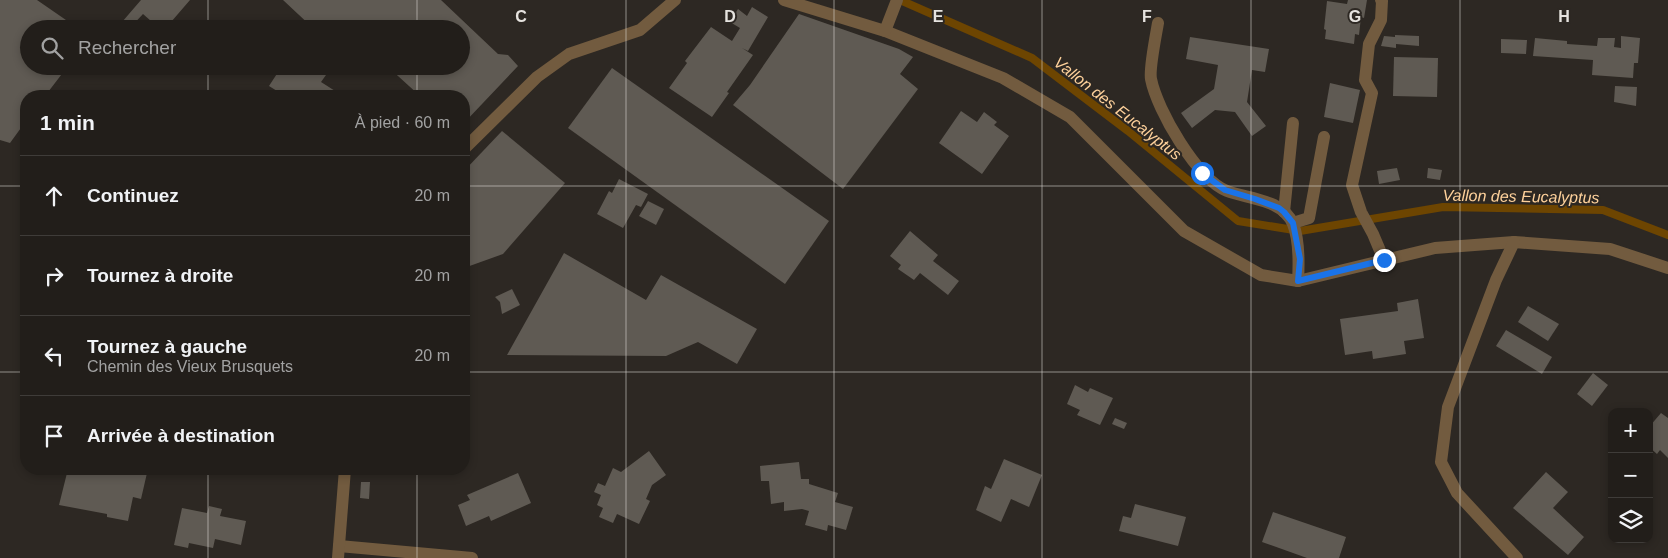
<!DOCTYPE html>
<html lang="fr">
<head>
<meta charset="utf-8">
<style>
	:root { --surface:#221e1a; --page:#2a2723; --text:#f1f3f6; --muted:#a2a2a2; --line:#3f3c39 }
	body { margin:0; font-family:Helvetica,sans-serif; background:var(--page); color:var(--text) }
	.controls { position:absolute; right:15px; bottom:15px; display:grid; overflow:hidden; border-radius:10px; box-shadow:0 2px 8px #0003 }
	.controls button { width:45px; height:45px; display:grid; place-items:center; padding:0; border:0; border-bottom:1px solid var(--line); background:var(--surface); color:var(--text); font:25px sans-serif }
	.stop { position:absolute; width:15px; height:15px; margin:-11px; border:4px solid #1a73e8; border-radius:50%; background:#fff }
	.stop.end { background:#1a73e8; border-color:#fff; box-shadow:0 1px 5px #0008 }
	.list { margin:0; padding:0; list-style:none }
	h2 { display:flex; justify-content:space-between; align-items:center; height:65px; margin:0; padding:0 20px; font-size:21px }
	h2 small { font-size:16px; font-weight:400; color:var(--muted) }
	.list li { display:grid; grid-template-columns:32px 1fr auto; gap:15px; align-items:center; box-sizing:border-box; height:80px; padding:0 20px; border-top:1px solid var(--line) }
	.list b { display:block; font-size:19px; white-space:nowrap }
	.list p { margin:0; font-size:16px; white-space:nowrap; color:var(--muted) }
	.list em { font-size:16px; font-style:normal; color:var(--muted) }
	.icon { flex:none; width:28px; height:28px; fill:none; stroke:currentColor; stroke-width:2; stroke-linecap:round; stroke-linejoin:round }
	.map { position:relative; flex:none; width:1668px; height:558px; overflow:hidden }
	.search { position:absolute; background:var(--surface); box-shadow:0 2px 8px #0003; left:20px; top:20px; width:450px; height:55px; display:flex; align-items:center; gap:12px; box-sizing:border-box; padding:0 18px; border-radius:28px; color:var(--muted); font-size:19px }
	.panel { position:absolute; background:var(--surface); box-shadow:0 2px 8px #0003; left:20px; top:90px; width:450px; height:385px; border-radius:20px }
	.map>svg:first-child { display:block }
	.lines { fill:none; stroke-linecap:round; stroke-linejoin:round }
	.stream { stroke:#6d4501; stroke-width:8 }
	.building { fill:#5f5a53 }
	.minor { stroke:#725b3f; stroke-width:12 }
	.route { stroke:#1a73e8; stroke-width:6 }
	.grid { fill:none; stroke:#e6e3df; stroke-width:1; stroke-opacity:0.55 }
	.labels { text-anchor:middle; stroke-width:4; stroke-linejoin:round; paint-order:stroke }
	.water-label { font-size:16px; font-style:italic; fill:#fed19b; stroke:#2d2823 }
	.grid-label { font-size:16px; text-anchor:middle; font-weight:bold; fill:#e6e3df; stroke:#2d2823; stroke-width:4; stroke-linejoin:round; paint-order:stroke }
</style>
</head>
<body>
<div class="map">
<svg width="1668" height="558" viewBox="0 0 1668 558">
	<rect width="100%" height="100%" fill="#2d2823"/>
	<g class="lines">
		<path class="stream" d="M900,0L1032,58L1128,131L1238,221L1300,231L1443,207L1603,210L1668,235"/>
	</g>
	<g class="building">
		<path d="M0,0H37L79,29H29V66H68L45,96H26V121L10,143L0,140Z"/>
		<path d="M141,0H190L165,29H160L143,14L129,29H116Z"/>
		<path d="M283,0H441L498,54L508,55L518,66L464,123V96H420L387,66H461V29H314Z"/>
		<path d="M1348,0H1367L1364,18L1361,17L1359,35L1355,34L1354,44L1325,39L1326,30L1324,29L1327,1L1347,4Z"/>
		<path d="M752,7L768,17L748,51L742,48L753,55L727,92L729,93L712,117L669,88L687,63L685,61L711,27L732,41L740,28L730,22L738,9L747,16Z"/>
		<path d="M799,14L899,49L913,57L900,74L918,89L843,189L733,105L750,85Z"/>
		<path d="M1395,35L1419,36V46L1396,44V48L1381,46L1384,36L1395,37Z"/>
		<path d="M1621,36L1640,38L1638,63H1634L1633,78L1592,75L1593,60L1533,56L1535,38L1567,41V44L1597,46L1598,38H1615L1614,47L1621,48Z"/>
		<path d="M1190,37L1269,49L1265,72L1252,70L1247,102L1266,126L1252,136L1235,112L1215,110L1192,128L1181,113L1214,89L1218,65L1186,59Z"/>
		<path d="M1501,39L1527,40L1526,54L1501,53Z"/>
		<path d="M1394,57L1438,58L1437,97L1393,96Z"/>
		<path d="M282,66H288L300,74L305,66H313L326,75L321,82L343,96H274L277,91L269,86Z"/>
		<path d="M612,68L829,221L785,284L568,128Z"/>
		<path d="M1330,83L1360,90L1353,123L1324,117Z"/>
		<path d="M1615,86L1637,87L1636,106L1614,102Z"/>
		<path d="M961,111L977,122L984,112L997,122L994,125L1009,136L982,174L939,143Z"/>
		<path d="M502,131L565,183L503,254L464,268V171Z"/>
		<path d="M1397,168L1400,180L1379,184L1377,171Z"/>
		<path d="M1428,168L1442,170L1440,180L1427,178Z"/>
		<path d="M619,179L648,194L641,207L636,205L623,228L597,214L609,191L612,193Z"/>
		<path d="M648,201L664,209L656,225L639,216Z"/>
		<path d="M910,231L938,255L933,261L959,281L948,295L920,273L914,280L898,269L901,265L890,256Z"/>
		<path d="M564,253L646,300L661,275L757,329L737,364L698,342L666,356L507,355Z"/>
		<path d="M512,289L520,305L502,314L500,302L495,297Z"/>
		<path d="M1418,299L1424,338L1404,341L1406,354L1373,359L1372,351L1345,355L1340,319L1398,311L1397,303Z"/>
		<path d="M1528,306L1559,324L1548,341L1518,322Z"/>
		<path d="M1506,330L1552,357L1542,374L1496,346Z"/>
		<path d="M464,357L468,366L464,368Z"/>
		<path d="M1593,373L1608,385L1592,406L1577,394Z"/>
		<path d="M1075,385L1088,392L1090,388L1113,398L1100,425L1077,415L1080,410L1067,404Z"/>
		<path d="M1661,413L1668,418V458L1660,450L1657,454L1649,447V427Z"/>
		<path d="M1115,418L1127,423L1124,429L1112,424Z"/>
		<path d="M649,451L666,475L652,485L646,499L650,501L639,524L617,514L613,523L599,517L603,508L597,505L601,495L594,492L598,483L605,486L613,468L621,472Z"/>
		<path d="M1004,459L1042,475L1029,507L1011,499L1001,522L976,510L985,486L991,489Z"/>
		<path d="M799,462L801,479H809V484L838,493L835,502L853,507L846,530L828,525L827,531L805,525L809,511L802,509L784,511V502L771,504L769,481H761L760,466Z"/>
		<path d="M68,469H125L147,473L141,499L133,497L128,521L107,517V514L59,505Z"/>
		<path d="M1546,472L1568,492L1553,508L1584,537L1568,555L1513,508Z"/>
		<path d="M518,473L531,503L491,521L489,516L466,526L458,505L470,500L467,495Z"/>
		<path d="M361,482H370L369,499L360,498Z"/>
		<path d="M1135,504L1186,517L1178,546L1119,531L1123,516L1131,518Z"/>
		<path d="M209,506L222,509L220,516L246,521L241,545L215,539L213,548L189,543L188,548L174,545L182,508L207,513Z"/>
		<path d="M1273,512L1346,537L1339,558H1307L1262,542Z"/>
	</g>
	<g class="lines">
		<g class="minor">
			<path d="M784,0L885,31L1003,78L1070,117L1184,231L1261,275L1298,281L1435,248L1514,242L1610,249L1668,268"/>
			<path d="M1381,0L1382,1L1381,20L1369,44L1365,80L1372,93L1352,185L1361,212L1373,234L1384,260"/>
			<path d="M1158,23C1156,35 1149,69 1151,79C1157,110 1197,179 1227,191C1248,199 1283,199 1293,224C1299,239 1299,264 1298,281"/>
			<path d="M885,31L897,0"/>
			<path d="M464,149L537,77L569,54L640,30L675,0"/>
			<path d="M1284,212L1293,123"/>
			<path d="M1293,223L1309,218L1324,137"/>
			<path d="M1514,242L1496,280L1448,407L1441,462L1457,493L1517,558"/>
			<path d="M339,546L472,558"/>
			<path d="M338,558L345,469"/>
		</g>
	</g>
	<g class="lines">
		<path class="route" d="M1202,173L1225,190L1255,199L1279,208L1284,212L1293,223L1300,259L1298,281L1384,260"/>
	</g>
	<path class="grid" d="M208,0V29M417,0V29M626,0V558M834,0V558M1042,0V558M1251,0V558M1460,0V558M208,66V96M417,66V96M0,186H26M464,186H1668M0,372H26M464,372H1668M208,469V558M417,469V558"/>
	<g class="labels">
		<g class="water-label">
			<text transform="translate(1118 108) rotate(38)" y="6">Vallon des Eucalyptus</text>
			<text transform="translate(1521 196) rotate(1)" y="6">Vallon des Eucalyptus</text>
		</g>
	</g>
	<g class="grid-label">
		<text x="521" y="22">C</text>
		<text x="730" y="22">D</text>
		<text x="938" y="22">E</text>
		<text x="1147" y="22">F</text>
		<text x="1355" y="22">G</text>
		<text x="1564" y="22">H</text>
	</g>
</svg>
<div class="controls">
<button>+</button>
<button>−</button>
<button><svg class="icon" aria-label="layers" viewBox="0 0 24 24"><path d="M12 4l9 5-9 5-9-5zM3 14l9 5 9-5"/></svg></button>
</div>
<div class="stop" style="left:1202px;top:173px"></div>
<div class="stop end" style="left:1384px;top:260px"></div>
<div class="search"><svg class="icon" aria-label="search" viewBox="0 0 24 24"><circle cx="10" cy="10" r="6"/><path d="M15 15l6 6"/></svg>Rechercher</div>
<section class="panel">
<h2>1 min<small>À pied · 60 m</small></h2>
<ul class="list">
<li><svg class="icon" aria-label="ahead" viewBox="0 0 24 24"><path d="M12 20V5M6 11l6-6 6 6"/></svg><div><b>Continuez</b></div><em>20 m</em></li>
<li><svg class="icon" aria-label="right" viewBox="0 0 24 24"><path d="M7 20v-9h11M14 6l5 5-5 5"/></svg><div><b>Tournez à droite</b></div><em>20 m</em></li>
<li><svg class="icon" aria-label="left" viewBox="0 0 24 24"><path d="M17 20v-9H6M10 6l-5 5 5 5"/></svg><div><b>Tournez à gauche</b><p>Chemin des Vieux Brusquets</p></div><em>20 m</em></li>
<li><svg class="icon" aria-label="arrive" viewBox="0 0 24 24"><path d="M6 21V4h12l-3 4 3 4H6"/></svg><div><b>Arrivée à destination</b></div></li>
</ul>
</section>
</div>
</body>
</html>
